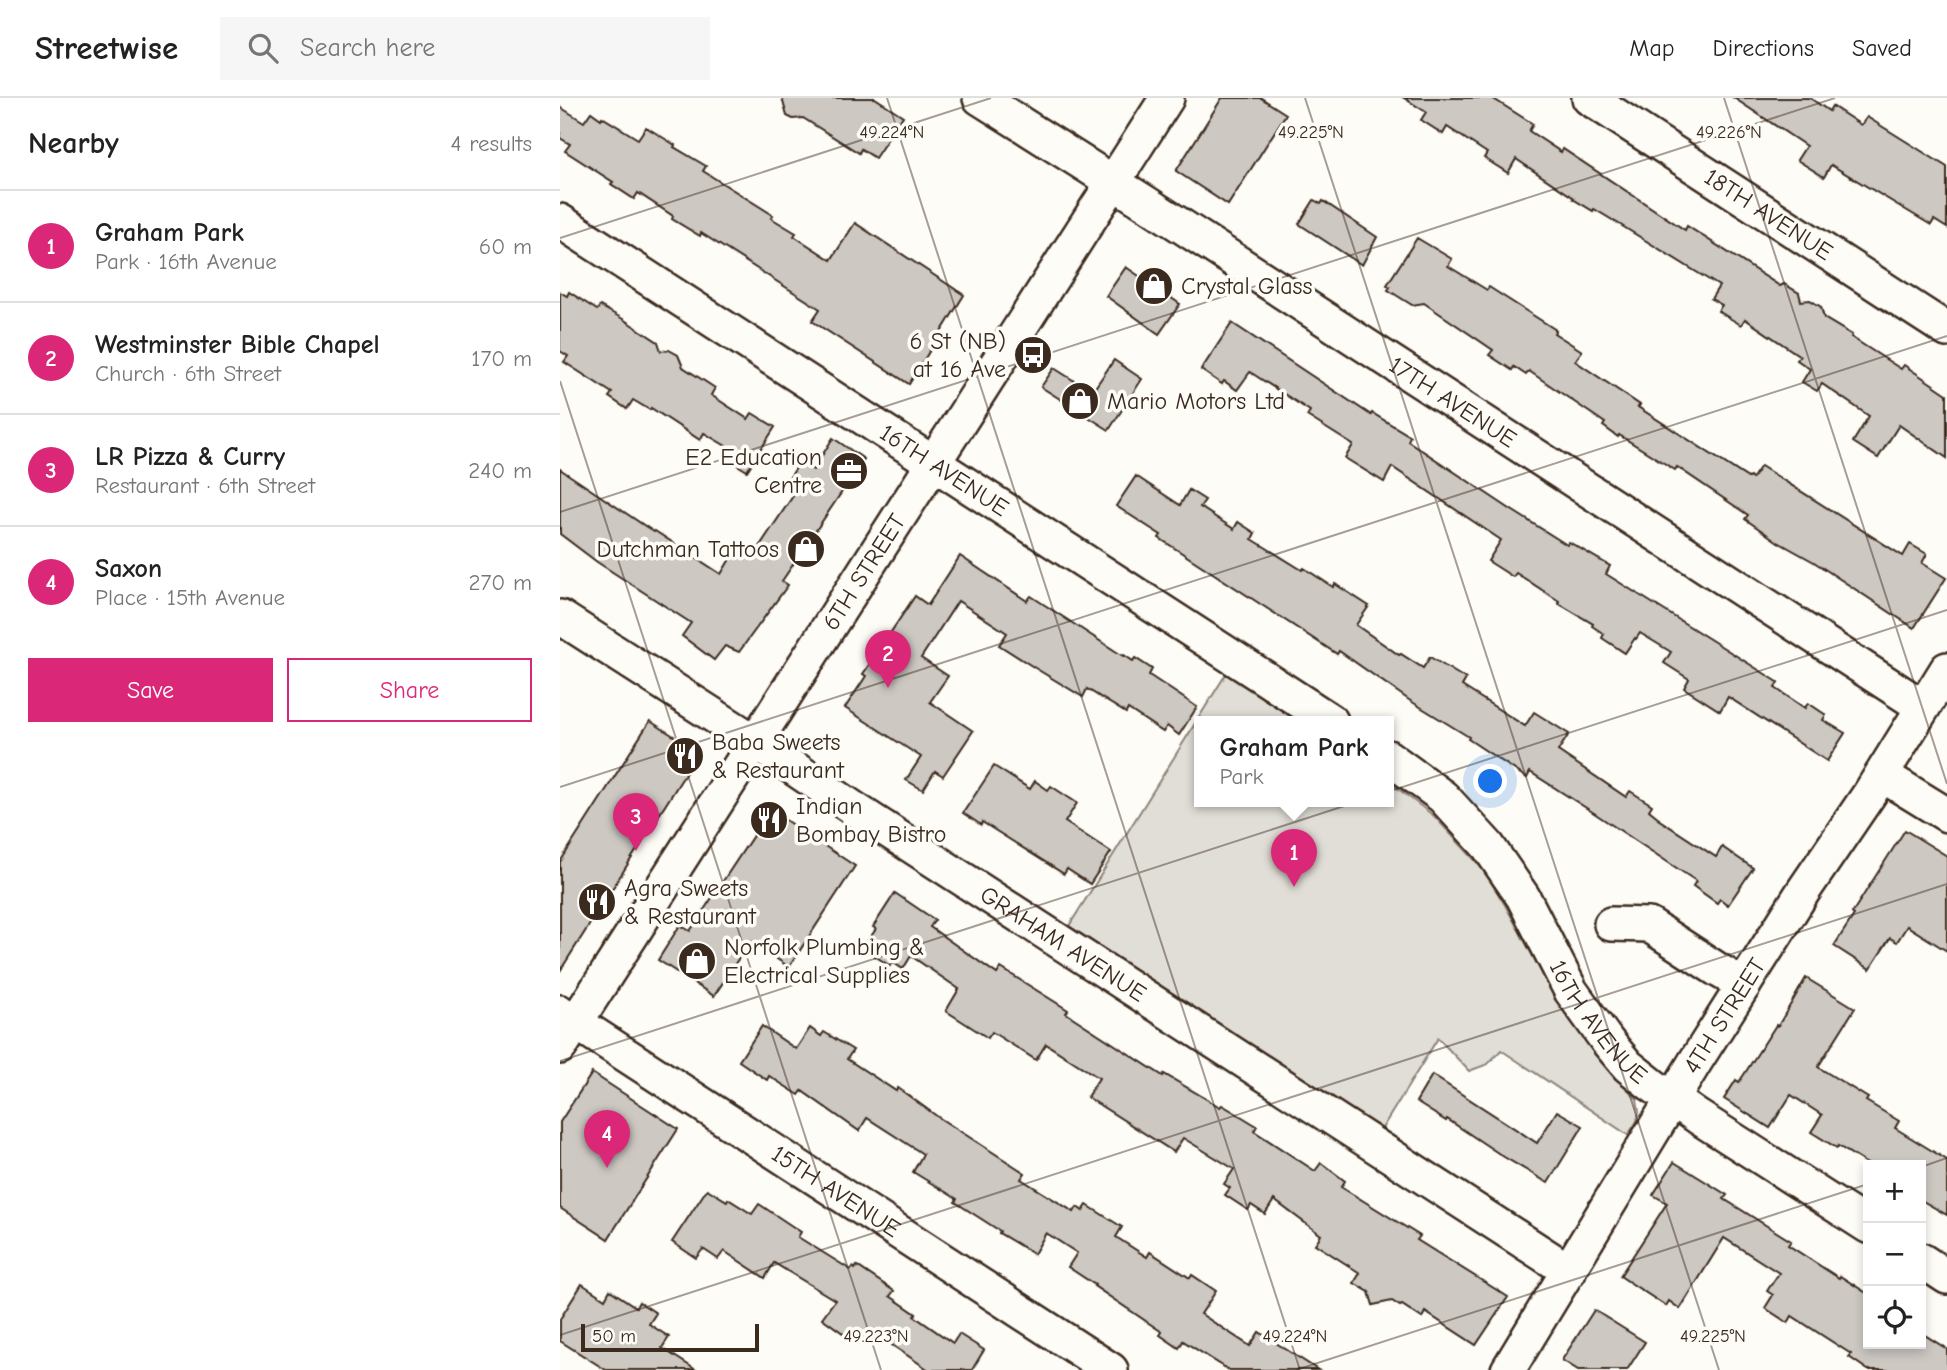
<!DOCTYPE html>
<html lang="en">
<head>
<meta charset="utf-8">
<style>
	:root { --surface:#fff; --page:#f6f6f6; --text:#222; --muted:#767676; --line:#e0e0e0; --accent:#db2777 }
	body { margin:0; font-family:"Comic Neue",sans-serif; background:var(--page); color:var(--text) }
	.controls { position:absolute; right:21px; bottom:21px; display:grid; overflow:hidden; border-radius:0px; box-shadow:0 4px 10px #0003 }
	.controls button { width:63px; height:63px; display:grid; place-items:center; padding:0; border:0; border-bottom:2px solid var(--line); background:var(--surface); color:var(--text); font:35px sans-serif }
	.scale { position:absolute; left:21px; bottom:18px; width:178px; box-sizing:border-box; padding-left:7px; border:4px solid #3b2a1e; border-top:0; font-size:19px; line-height:24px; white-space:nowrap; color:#3b2a1e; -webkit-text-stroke:5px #fdfcf7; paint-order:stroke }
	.you { position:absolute; left:931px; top:684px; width:24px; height:24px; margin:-18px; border:5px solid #fff; border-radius:50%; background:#1a73e8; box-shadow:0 0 0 10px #1a73e833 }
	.badge { display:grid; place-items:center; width:46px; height:46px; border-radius:50%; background:var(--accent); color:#fff; font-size:23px; font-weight:700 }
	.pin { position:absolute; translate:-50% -58px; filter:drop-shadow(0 2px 4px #0008) }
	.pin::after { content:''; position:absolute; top:37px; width:24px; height:21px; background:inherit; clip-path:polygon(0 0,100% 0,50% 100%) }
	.popup { position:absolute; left:634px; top:618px; width:200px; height:91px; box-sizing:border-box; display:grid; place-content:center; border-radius:0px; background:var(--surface); filter:drop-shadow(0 2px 5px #0005); font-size:23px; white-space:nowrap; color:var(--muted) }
	.popup b { font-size:26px; color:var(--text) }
	.popup::after { content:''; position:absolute; left:50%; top:100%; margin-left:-14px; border:14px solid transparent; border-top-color:var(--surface) }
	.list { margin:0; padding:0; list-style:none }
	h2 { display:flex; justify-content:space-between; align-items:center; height:91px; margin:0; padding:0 28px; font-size:30px }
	h2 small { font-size:23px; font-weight:400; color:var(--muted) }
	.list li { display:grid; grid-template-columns:46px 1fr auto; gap:21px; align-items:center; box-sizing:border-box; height:112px; padding:0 28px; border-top:2px solid var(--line) }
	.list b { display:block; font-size:26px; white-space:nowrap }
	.list p { margin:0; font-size:23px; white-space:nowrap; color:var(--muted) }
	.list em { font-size:23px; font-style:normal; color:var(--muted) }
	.actions { display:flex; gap:14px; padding:21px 28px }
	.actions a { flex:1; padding:16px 0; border:2px solid var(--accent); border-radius:0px; text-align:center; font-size:24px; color:var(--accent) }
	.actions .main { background:var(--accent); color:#fff }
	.icon { flex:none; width:38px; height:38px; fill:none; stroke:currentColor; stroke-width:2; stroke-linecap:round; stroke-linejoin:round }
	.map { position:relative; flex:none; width:1387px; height:1272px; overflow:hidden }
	header { display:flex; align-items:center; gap:42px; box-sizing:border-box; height:98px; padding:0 35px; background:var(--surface); border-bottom:2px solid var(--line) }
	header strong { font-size:33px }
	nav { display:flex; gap:38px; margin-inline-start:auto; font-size:24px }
	.search { width:490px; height:63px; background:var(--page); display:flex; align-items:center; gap:18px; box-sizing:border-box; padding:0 24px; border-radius:0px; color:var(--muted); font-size:26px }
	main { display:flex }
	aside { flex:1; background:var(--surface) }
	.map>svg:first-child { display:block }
	.green { fill:#e1ded7; stroke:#8e847a; stroke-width:2 }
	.building { fill:#cdc8c2; stroke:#3b2a1e; stroke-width:2 }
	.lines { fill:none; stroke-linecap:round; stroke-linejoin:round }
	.minor-casing { stroke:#3b2a1e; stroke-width:38 }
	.minor { stroke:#fdfcf7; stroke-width:33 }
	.ticks { fill:none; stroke:#3b2a1e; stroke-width:2; stroke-opacity:0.45 }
	.labels { text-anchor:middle; stroke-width:7; stroke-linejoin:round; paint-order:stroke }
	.street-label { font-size:24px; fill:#3b2a1e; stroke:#fdfcf7 }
	.poi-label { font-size:24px; fill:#3b2a1e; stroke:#fdfcf7; text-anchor:start }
	.ticks-label { font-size:18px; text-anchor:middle; fill:#3b2a1e; stroke:#fdfcf7; stroke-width:7; stroke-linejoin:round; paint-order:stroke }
</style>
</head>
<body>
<header>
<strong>Streetwise</strong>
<div class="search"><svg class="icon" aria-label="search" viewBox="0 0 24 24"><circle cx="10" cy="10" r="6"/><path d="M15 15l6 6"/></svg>Search here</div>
<nav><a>Map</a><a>Directions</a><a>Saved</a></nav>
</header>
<main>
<aside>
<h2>Nearby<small>4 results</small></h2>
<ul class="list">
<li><span class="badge">1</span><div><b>Graham Park</b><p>Park · 16th Avenue</p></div><em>60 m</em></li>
<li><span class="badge">2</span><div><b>Westminster Bible Chapel</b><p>Church · 6th Street</p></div><em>170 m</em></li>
<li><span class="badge">3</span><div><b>LR Pizza &amp; Curry</b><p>Restaurant · 6th Street</p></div><em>240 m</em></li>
<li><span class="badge">4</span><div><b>Saxon</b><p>Place · 15th Avenue</p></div><em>270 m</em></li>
</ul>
<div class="actions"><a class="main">Save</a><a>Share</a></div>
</aside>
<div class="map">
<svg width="1387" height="1272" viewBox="0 0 1387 1272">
	<rect width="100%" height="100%" fill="#fdfcf7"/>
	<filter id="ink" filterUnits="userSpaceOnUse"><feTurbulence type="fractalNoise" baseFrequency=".0143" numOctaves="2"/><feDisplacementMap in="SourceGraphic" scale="14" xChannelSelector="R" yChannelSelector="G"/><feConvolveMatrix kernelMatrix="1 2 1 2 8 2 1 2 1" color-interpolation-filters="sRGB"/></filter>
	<g filter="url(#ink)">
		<path class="green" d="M666,576L738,623H640V703H828L829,684L874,718L923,771L945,807L1000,908L1039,961L1077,1001L1079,1014L1077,1023L1068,1037L941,952L928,966L909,973L878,940L821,1032L509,828Z"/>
		<g class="building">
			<path d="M222,0H315L343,18L315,60L301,51L299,55L243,20L233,21L227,18Z"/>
			<path d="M662,0H701L726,16L668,107L616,73Z"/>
			<path d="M844,0H932L973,26L969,33L1001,54L1003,51L1125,132L1127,128L1220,188L1224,186L1239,195L1241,203L1250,202L1261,209L1264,220L1292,237L1291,239L1341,271L1344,267L1387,296V360L1339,327L1318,360L1293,344L1309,318L1262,286L1257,293L1242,284L1250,271L1237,262L1240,258L1185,221L1181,227L1158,213L1162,207L1151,201L1159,188L1054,123L1034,111L1033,113L1013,101L1014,100L956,61L948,75L924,60L927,55L887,29L883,36L861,22L866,14Z"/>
			<path d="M1174,0H1250L1269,13L1272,8L1301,27L1307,19L1387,69V130L1374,122L1371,127L1271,67L1264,79L1237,62L1246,48Z"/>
			<path d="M0,9L24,24L31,14L41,21L42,19L78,41L86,29L115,47L114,49L146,68L143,73L213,117L211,120L236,135L234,138L271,162L295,125L404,197L349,286L252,223L260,211L141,135L140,138L112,121L113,118L78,95L74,101L51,86L53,84L5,53L10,46L0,40Z"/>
			<path d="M754,102L761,106L763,103L817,139L802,167L739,126Z"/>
			<path d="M857,140L892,161L888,168L927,192L929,189L996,232L994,235L1022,253L1015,263L1080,307L1078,309L1188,380L1190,379L1192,381L1201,368L1343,458L1350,446L1367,456L1362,465L1386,480L1354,530L1254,464L1218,444L1185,421L1188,417L1117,369L1115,372L1059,337L1058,339L1043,328L1045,325L969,273L966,277L954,269L952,272L929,257L933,252L864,205L852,207L828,192L830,189L827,187Z"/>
			<path d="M566,169L620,206L599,236L546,198Z"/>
			<path d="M0,194L7,198L9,194L37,212L40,208L63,221L98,244L101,253L109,252L118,257L123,269L155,290L151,297L188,321L192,315L215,329L187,373L171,363L176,354L144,335L140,342L91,310L90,312L73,302L67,311L49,299L52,295L4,264L8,258L0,253Z"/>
			<path d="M672,225L811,317L812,315L850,338L848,343L950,411L1007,447L1009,444L1050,468L1046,476L1218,584L1215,590L1245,610L1248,605L1266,617L1263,622L1285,635L1267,663L1168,599L1160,613L1124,590L1129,581L1104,565L1111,554L1080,535L1076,541L1075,540L1065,555L1042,540L1044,536L1032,528L1033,526L998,505L999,503L956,475L953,479L928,463L941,442L832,369L824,384L785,360L793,347L747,318L750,313L690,274L677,292L664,283L662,286L641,272Z"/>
			<path d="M554,262L582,281L549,332L481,289L494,270L532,294Z"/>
			<path d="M273,340L304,361L222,483L228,487L179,554L165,548L154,562L122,538L131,525L37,464L0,436V371L94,434L95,433L161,476L176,451L191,461L237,392L226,385L240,364L253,372Z"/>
			<path d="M576,378L620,407L629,392L645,402L640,409L674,431L678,424L695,435L692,441L742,472L744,470L773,489L775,486L809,508L796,527L839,557L841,556L863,570L870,559L906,581L902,588L965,628L974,614L1009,636L998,653L1066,699L1070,693L1092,707L1089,712L1099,720L1098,721L1156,759L1162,749L1193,770L1168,807L1160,801L1157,805L1133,788L1136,783L1034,715L970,674L967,680L908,641L909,639L849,602L779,553L777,556L599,440L601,437L556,408Z"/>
			<path d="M400,458L467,503L471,498L563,558L564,557L573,563L575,560L592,571L589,577L637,609L619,637L607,628L603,634L568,611L566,615L527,591L523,599L475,570L439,547L447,535L398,503L361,560L388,578L370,604L413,633L383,678L375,673L363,692L346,682L361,659L285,610L306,578L303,576L355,498L368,507Z"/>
			<path d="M90,623L139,654L0,873V764Z"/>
			<path d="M434,668L470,691L475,683L488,692L491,688L517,705L505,724L551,754L530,786L507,771L504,776L422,724L421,727L403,715Z"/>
			<path d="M210,712L295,768L229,869L190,843L154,898L98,862L120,827L130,833Z"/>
			<path d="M1345,732L1387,758V853L1347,828L1337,844L1330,840L1310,871L1274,848L1294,817L1292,815Z"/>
			<path d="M335,795L375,822L370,829L437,876L441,870L508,912L506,915L603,978L604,976L660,1009L662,1007L679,1017L697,1028L694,1033L755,1073L761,1065L785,1083L781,1089L860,1138L857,1142L948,1199L916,1247L865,1214L862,1220L842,1207L840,1208L832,1203L813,1207L809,1194L794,1185L800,1175L755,1146L761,1137L714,1102L705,1116L691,1107L688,1112L665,1097L670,1090L664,1086L674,1071L623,1040L614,1054L527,999L539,980L486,946L476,962L432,934L428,940L386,913L399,891L351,858L343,871L332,864L330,868L303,850L316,831L313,829Z"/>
			<path d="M1246,880L1295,910L1258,969L1308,1000L1306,1003L1339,1023L1335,1030L1387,1062V1117L1361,1102V1067H1309L1278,1048L1277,1050L1251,1034L1262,1017L1231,997L1210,1030L1164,1001L1176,982L1179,984L1185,975L1216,927L1218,928Z"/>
			<path d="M202,928L236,951L250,930L261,938L264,934L293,952L287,961L336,993L338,990L378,1019L465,1075L461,1081L514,1114L517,1109L523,1113L527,1107L562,1129L556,1139L587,1159L590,1154L630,1180L632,1177L656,1193L641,1216L690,1248L699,1234L758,1272H669L623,1243L619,1250L600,1237L602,1234L534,1188L535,1187L508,1169L517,1155L486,1135L474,1156L439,1135L440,1133L395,1104L397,1101L353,1074L363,1056L307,1020L299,1033L242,993L239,997L209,978L207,982L179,963Z"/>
			<path d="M32,975L118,1031L48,1141L0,1110V1024Z"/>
			<path d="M872,977L977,1045L997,1013L1023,1028L988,1085L944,1059L887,1021L886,1023L856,1004Z"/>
			<path d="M1114,1064L1167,1097L1164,1101L1231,1143L1228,1147L1279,1180L1280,1178L1308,1196V1246H1361V1240L1363,1236L1387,1251V1272H1308L1289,1259L1291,1256L1232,1218L1228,1225L1205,1210L1213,1197L1207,1193L1219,1175L1164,1140L1120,1211L1109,1203L1106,1208L1060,1178L1107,1105L1093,1097Z"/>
			<path d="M147,1091L167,1103L168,1101L192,1116L199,1106L241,1134L238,1139L291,1172L293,1169L295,1171L297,1168L334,1193L330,1198L356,1216L354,1218L393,1245L399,1236L424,1252L412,1272H369L308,1231L302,1240L291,1232L287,1238L262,1220L275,1202L214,1165L205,1180L164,1153L158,1161L143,1151L136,1160L112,1144Z"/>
			<path d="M22,1186L45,1201L50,1192L76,1209L79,1204L96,1215L89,1226L109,1239L102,1250L136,1272H46L0,1243V1221Z"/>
			<path d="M1034,1212L1085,1244L1067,1272H1018L1002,1262Z"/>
		</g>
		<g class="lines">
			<defs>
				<g id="minor">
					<path id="s1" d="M420,0L586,105L1363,609"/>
					<path id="s2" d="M1029,0L1387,232"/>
					<path id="s3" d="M0,123L771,623"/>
					<path id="s4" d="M0,519L195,644L293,710L1009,1173"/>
					<path id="s5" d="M828,659L883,699L928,748L963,799L1011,893L1047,943L1068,968L1092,987L1138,1019L1308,1128"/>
					<path d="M1322,677L1387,717"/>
					<path d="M1051,826L1089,827L1158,872L1184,887"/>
					<path id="s6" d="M0,914L551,1272"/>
					<path id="s7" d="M0,949L607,0"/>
					<path d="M1361,1162L1387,1179"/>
					<path id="s8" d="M948,1272L1135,964L1244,792L1310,695L1387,571"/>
				</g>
			</defs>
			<use href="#minor" class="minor-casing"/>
			<use href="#minor" class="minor"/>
		</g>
	</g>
	<path class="ticks" d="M327,0L740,1272M745,0L1159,1272M1164,0L1387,686M0,140L431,0M0,283L321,1272M0,414L1275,0M0,689L1387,238M0,963L1387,512M1361,1069L1387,1060M0,1237L1387,786M736,1272L1308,1086"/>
	<defs>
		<symbol id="shop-disc" viewBox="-11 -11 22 22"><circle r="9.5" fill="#3b2a1e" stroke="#fdfcf7"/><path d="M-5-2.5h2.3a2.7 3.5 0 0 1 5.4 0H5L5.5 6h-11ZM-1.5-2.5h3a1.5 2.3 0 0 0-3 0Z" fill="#fff"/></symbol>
		<symbol id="bus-disc" viewBox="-11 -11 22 22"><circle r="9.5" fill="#3b2a1e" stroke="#fdfcf7"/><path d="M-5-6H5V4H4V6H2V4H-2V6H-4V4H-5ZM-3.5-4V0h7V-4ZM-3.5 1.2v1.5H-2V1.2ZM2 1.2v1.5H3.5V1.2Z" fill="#fff"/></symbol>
		<symbol id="office-disc" viewBox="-11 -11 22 22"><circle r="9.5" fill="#3b2a1e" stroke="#fdfcf7"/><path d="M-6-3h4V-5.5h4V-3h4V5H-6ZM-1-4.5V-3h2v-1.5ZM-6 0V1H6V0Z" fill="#fff"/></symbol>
		<symbol id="restaurant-disc" viewBox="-11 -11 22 22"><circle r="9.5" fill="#3b2a1e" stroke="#fdfcf7"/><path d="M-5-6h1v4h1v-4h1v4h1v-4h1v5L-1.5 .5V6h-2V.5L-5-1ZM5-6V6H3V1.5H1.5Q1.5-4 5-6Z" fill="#fff"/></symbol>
	</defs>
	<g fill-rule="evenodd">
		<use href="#shop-disc" x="572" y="166" width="44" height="44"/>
		<use href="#bus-disc" x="451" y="235" width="44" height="44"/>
		<use href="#shop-disc" x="498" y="281" width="44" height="44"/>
		<use href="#office-disc" x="267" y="351" width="44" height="44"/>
		<use href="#shop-disc" x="224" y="429" width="44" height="44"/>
		<use href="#restaurant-disc" x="103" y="636" width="44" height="44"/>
		<use href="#restaurant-disc" x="187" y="700" width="44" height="44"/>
		<use href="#restaurant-disc" x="15" y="782" width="44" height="44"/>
		<use href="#shop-disc" x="115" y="841" width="44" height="44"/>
	</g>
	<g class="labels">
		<g class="street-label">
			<text dy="8" stroke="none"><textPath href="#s2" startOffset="214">18TH AVENUE</textPath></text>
			<text dy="8" stroke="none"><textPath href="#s1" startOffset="562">17TH AVENUE</textPath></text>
			<text dy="8" stroke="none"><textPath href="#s3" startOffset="458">16TH AVENUE</textPath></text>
			<text dy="8" stroke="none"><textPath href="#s7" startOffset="564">6TH STREET</textPath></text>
			<text dy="8" stroke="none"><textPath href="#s4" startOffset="600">GRAHAM AVENUE</textPath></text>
			<text dy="8" stroke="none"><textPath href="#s8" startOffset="415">4TH STREET</textPath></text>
			<text dy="8" stroke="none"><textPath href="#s5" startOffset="343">16TH AVENUE</textPath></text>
			<text dy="8" stroke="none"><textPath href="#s6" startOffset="329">15TH AVENUE</textPath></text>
		</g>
		<g class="poi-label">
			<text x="621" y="196">Crystal Glass</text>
			<text x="446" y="251" text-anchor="end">6 St (NB)<tspan x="446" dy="28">at 16 Ave</tspan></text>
			<text x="547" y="311">Mario Motors Ltd</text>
			<text x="262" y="367" text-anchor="end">E2 Education<tspan x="262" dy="28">Centre</tspan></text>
			<text x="219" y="459" text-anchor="end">Dutchman Tattoos</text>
			<text x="152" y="652">Baba Sweets<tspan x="152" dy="28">&amp; Restaurant</tspan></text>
			<text x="236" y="716">Indian<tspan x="236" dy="28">Bombay Bistro</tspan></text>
			<text x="64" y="798">Agra Sweets<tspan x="64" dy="28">&amp; Restaurant</tspan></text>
			<text x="164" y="857">Norfolk Plumbing &amp;<tspan x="164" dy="28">Electrical Supplies</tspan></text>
		</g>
	</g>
	<g class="ticks-label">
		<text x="332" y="40">49.224°N</text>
		<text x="751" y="40">49.225°N</text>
		<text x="1169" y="40">49.226°N</text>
		<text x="316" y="1244">49.223°N</text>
		<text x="735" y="1244">49.224°N</text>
		<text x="1153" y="1244">49.225°N</text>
	</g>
</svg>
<div class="controls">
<button>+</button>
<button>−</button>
<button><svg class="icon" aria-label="locate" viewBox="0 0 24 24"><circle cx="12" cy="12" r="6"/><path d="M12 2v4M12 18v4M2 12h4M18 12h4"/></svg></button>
</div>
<div class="scale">50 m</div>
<div class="you"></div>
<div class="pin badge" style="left:734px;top:789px">1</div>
<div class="popup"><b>Graham Park</b>Park</div>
<div class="pin badge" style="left:328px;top:590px">2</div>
<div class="pin badge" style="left:76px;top:753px">3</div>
<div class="pin badge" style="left:47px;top:1070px">4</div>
</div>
</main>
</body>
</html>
